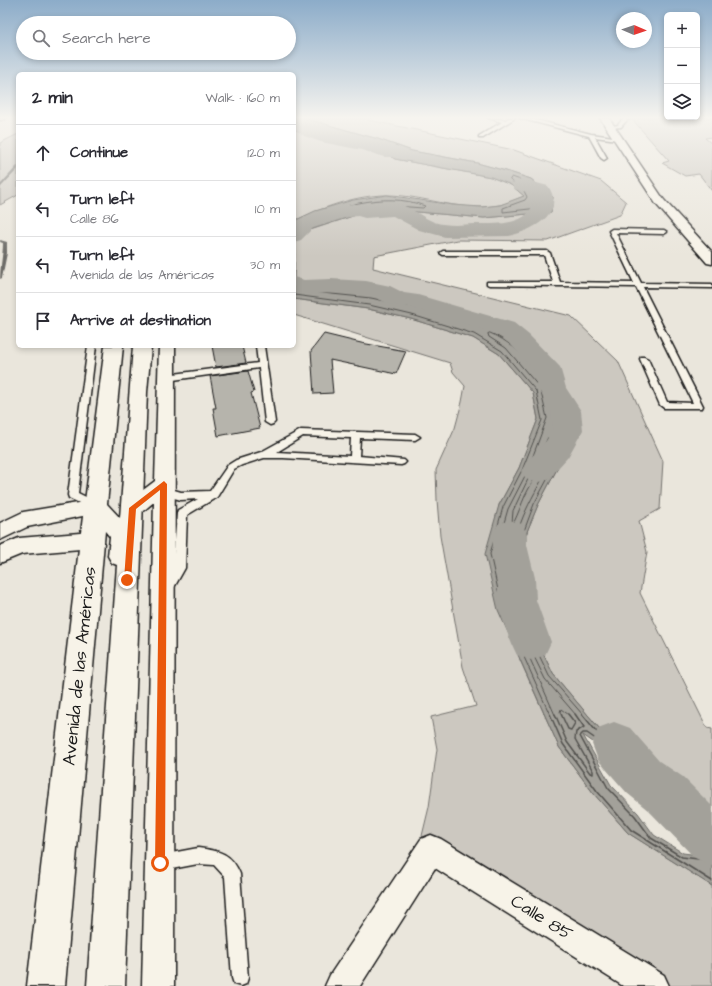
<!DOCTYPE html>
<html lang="en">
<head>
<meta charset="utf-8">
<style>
	:root { --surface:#fff; --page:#f2f2f3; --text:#2b2b33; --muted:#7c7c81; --line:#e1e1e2 }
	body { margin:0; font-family:"Architects Daughter",sans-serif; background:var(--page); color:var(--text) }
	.controls { position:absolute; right:12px; top:12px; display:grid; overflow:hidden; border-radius:6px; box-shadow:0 2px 6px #0003 }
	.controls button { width:36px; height:36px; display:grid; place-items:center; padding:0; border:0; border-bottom:1px solid var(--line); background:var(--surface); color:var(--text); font:20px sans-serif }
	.compass { position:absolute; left:616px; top:12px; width:36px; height:36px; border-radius:50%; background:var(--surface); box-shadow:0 2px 6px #0003; rotate:92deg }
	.stop { position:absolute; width:12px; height:12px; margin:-9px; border:3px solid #ea580c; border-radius:50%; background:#fff }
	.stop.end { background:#ea580c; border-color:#fff; box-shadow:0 1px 4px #0008 }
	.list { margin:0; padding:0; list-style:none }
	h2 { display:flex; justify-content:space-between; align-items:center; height:52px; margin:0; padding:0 16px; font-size:17px }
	h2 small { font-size:13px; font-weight:400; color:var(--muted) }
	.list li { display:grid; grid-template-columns:26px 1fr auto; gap:12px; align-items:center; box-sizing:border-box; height:56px; padding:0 16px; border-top:1px solid var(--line) }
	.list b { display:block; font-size:15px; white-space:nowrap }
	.list p { margin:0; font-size:13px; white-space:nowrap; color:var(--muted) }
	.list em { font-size:13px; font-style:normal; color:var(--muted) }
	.icon { flex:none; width:22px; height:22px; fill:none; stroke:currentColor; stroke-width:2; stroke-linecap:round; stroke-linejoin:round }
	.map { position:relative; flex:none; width:712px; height:986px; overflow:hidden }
	.search { position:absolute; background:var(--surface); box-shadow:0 2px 6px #0003; left:16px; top:16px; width:280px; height:44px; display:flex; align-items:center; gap:10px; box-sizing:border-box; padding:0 14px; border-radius:22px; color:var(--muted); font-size:15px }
	.panel { position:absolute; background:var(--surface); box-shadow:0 2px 6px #0003; left:16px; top:72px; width:280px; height:276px; border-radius:6px }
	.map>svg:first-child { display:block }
	.green { fill:#ccc8c0; stroke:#74726e }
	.water { fill:#a3a19a; stroke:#6d6c68 }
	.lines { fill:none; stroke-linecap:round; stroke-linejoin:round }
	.shore-far1 { stroke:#52514e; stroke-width:1 }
	.shore { stroke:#52514e; stroke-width:1.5 }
	.stream { fill:#6d6c68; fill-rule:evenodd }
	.river { fill:#a3a19a; fill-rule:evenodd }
	.building { fill:#b6b4ac; stroke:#1c1c1c }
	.service-casing { stroke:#1c1c1c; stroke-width:3 }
	.minor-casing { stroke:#1c1c1c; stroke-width:3 }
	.primary-casing { stroke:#1c1c1c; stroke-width:3 }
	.service { fill:#f7f3e8; fill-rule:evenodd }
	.minor { fill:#f7f3e8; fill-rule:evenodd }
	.primary { fill:#f7f3e8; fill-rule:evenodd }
	.route { fill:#ea580c }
	.labels { text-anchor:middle; stroke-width:3; stroke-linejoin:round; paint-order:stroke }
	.near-street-label { font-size:18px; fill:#1c1c1c; stroke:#f7f3e8 }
</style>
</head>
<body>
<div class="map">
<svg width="712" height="986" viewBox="0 0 712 986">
	<rect width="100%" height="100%" fill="#eae6dc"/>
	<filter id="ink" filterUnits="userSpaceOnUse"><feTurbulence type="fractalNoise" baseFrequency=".025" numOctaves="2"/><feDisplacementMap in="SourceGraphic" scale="8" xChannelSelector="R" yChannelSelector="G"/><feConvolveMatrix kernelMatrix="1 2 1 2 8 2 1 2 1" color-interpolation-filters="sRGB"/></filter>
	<g filter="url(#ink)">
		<g class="green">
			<path d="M304,118H370L368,120L514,150L601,181L626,202L620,215L548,241L457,240L374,256L373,268L571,316L618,361L663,461L660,509L639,521L647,552L640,593L707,728L712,729V824L599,728L553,674L517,600L521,551L528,529L538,505L557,469L563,392L558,381L546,367L520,340L504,328L432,307L371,294L302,287L294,284L295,235L365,212L396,210L484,218L551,212L553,197L531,179L506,171L477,163L412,151L378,139Z"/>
			<path d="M631,118H712V137L705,138L712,144V191L699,174L685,176L662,163L669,161Z"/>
			<path d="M294,130C327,137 366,140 395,159L491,177L511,185L524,196C516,199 507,204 499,205C461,213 425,195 387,195C355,195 322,208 294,221Z"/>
			<path d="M18,134V195L0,205V143Z"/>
			<path d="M294,299L368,309L411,319L473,338L499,354L533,393L538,419L519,468L499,505L520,660L559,747L594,794L628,833L712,886V986H653L431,849L422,836L429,807L437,749L431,717L476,706L463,667L440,536L437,500L436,470L455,428L462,402L465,386L453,372L450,363L294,315Z"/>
		</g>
		<g class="water">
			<path d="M294,118H304L378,139L412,151L477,163L506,171L531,179L553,197L551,212L484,218L396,210L365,212L294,235V221L315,211L353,200L387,195L453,205L481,207L500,205L524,196L511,185L491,177L395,159C366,140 327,137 294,130Z"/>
			<path d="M294,284L302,287L371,294L432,307L504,328L520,340L546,367L558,381L563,392L566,411L565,449L557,469L538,505L528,529L521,551L517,600L553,674L599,728L712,824V841L666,794L583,735L611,785L638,813L654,835L683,853L706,856L712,852V886L628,833L594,794L559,747L498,610L485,554L499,505L519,468L538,419L533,393L499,354L473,338L411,319L368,309L294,299Z"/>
		</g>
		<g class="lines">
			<g class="shore-far1">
				<path d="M512,177L529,183L548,198L547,207L503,212V208L525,200L527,197L523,189L510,180Z"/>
				<path d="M294,224C335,208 382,190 425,206L423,208L396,206L364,208L294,231"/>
				<path d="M294,288L302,291L371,298L432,311L502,332L517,343L543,370L554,384L559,393L562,411L561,448L554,467L534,504L517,550L513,578V600L549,676L583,715"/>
				<path d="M294,295L369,305L412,315L474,334L502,351L536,391L542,420L522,470L503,507L490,554L502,608L550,715"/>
				<path d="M490,333C508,340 520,353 533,366C551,385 557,396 557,423C556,431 558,440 556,447C553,459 546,470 541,481C533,496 524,512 519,528C511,550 510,571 508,594L506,596L504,594L495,554L508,509L527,472L547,418L540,388L506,348L489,337L488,334Z"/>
				<path d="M548,438L550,440C548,462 534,477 525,496C521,505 518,514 514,522L512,523L513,511Z"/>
				<path d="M555,715L519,634L520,631L522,632L545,679L576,715"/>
				<path d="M562,715L560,712L561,709L569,715"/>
			</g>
			<g class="shore">
				<path d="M550,714L563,744L597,791L631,830L712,881"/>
				<path d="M555,714L567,742L590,773L593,774V771L575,739L576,732L584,727L575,714"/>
				<path d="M561,714L568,729L571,730L575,723L568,714"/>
				<path d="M582,714L596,731L619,751V753H616L587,733H583L580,736L608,788L635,816L651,838L682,857L706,860L712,857"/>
			</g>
			<g class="stream">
				<path d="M17,166H18V169L0,188V185Z"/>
				<path d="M0,240L7,242V253L2,278L0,279C0,267 3,255 3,243L0,242Z"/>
			</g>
			<g class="river">
				<path d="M294,118H304L308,124L315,129L330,134L364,140L385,147L430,155L436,156L439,160L436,164L430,165L391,157H384L362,150L321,142L304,136L294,128Z"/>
				<path d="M521,179L548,186C567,214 531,231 509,236L445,237L419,230L393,216L365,218L358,216L341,218L329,221L313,228L301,240L294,242V224C307,212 342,203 360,204C363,204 365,206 368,206C377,206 387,203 396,204C409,205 421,217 434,222C447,226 460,225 473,224C494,224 539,227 532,193L514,189L512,185L514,181Z"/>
				<path d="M294,277L304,280L331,279L366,281L390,286L404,293L418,295L514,323L529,335L560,367L566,388L581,411L583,430L568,457L548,479L537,483L526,479L521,471L526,463L546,441L553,430L551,411L538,388L533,369L511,345L496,333L409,307L389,304L372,296L343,293L302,294L294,292Z"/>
				<path d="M510,520L522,524L527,534V545L535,578L536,600L551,642L545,655L531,660L517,655C510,641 500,615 498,599C497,592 499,585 498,578C496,556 487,546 498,524Z"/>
				<path d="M614,722L630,728L659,761L683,777L712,806V866L695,858L649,811L627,793L598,760L592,744L598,728Z"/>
			</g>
		</g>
		<g class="building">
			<path d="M324,334L361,343L406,351L396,374L330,360L333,393L314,394L311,351Z"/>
			<path d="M212,346H242L246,363L216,367Z"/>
			<path d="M248,371L254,392L251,393L260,428L218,436L213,408H216L210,376Z"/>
		</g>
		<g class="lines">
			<defs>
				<g id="service">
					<path d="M0,118H5V119L0,120Z"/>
					<path d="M488,118L505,120L509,118H515L483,138H479V136L502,122Z"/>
					<path d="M519,118H528L591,134L621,138L618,140L595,137L607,158L604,160L601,158L589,136Z"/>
					<path d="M623,118H632L627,120L621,127L610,128L608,127L618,125Z"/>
					<path d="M612,229L664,230L667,232L664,234L616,233L641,283L712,284V288L643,287L703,406L702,408H664L660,405L640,359L641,357H644L648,359L667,402L693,403L636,287L489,285L487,284V282H553L544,255H443L440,253L443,251H547L550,253L560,282L634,283L609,231Z"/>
					<path d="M88,346H96L78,493L100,504L101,507L100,510L96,511L69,498L68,495Z"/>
					<path d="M256,346H264L275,422L273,424L270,425L265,422L259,368L166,381L162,378L166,375L258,363Z"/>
					<path d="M301,430L415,434L420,437L415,440L360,438L359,456L404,460L406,462L404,464L401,465L283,458H264L242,465L234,469L217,497L187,515L185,568L172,591L168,593L164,591L162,588L173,568L177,513L178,510L198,499L181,500L160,494L159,491L160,488L164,487L181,492L210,491L228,465L236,460L261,452ZM303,436L351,438L350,456L277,452Z"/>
					<path d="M198,848C219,851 231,852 240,874L248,978L246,984L241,986L234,984L232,978L225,877L214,865L198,864L161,871L156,868L153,863L156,858L161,855Z"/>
				</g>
				<g id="minor">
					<path d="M600,118H609L664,200L712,252V264L707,263L656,204Z"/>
					<path d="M159,346H175L174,986H142L154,502C144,510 139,517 126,513L123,508L126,503L155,481Z"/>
					<path d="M96,500L103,502L106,507L103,512L27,527L0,540V523L23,512Z"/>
					<path d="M92,532L99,534L102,540L99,546L92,548L22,554L0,563V546L19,538Z"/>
					<path d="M431,835L441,839L664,975L669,986H623L435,868L360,986H325L330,975L421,839Z"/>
				</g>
				<path id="primary" d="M105,346H123L107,504L120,518L133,346H151L147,392L125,986H87L117,565L112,563L108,556L110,537L105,531L65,986H27L80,540Z"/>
			</defs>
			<use href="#service" class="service-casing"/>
			<use href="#minor" class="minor-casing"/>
			<use href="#primary" class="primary-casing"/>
			<use href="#service" class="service"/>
			<use href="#minor" class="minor"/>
			<use href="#primary" class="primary"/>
		</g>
	</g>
	<linearGradient id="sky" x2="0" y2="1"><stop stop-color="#8cacc9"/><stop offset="0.46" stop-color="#f6f4ef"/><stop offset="1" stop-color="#f6f4ef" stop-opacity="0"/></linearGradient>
	<rect width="712" height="256" fill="url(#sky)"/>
	<path class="route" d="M164,481L167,484L165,863L164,866L160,868L157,866L155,863L160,490L136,509L131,580L127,583L124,580L129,508Z"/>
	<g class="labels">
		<g class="near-street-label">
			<text transform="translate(79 666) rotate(-84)" y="6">Avenida de las Américas</text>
			<text transform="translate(542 917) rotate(32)" y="6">Calle 85</text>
		</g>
	</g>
</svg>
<div class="controls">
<button>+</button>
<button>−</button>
<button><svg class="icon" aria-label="layers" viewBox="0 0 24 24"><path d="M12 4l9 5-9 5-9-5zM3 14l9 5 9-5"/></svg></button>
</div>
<svg class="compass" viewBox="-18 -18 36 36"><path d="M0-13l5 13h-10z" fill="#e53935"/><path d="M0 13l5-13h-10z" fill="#7c7c81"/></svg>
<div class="stop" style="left:160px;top:863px"></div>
<div class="stop end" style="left:127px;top:580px"></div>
<div class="search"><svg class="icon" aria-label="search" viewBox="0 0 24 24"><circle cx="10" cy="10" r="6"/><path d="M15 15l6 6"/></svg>Search here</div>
<section class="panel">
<h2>2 min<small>Walk · 160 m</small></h2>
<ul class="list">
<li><svg class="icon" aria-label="ahead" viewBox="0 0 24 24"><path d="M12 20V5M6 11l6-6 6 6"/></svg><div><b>Continue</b></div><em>120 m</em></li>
<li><svg class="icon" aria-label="left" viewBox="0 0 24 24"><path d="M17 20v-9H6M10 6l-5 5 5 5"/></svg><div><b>Turn left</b><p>Calle 86</p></div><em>10 m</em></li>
<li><svg class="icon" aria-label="left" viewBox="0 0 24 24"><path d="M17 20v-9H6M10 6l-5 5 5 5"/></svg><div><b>Turn left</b><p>Avenida de las Américas</p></div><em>30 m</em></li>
<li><svg class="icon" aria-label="arrive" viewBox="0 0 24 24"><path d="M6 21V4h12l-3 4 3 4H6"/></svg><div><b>Arrive at destination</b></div></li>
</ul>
</section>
</div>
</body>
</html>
